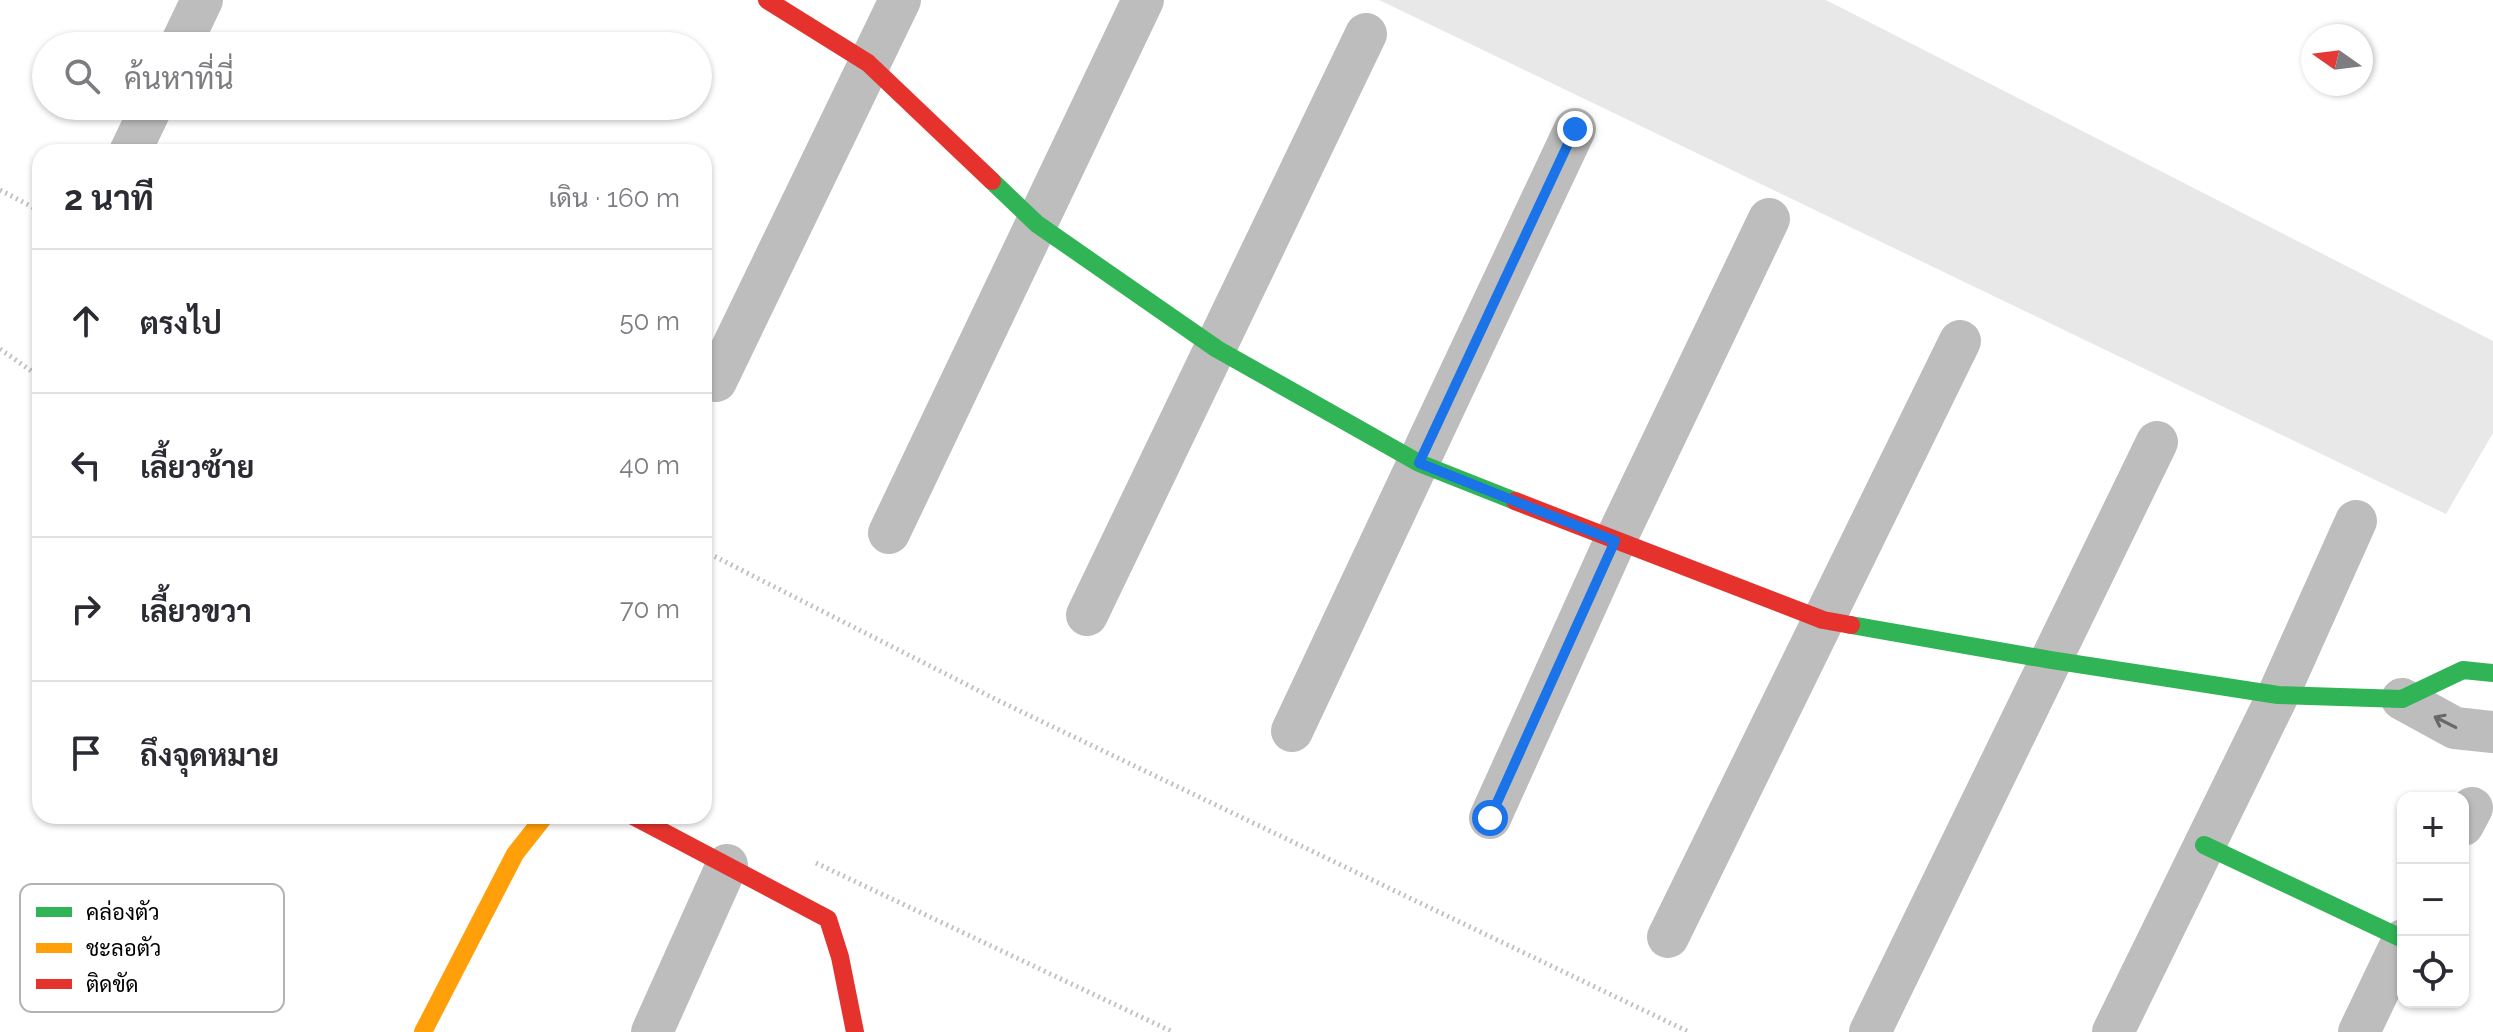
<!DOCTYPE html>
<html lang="th">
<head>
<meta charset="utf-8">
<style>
	:root { --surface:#fff; --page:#f2f2f3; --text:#2b2b33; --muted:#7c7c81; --line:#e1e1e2 }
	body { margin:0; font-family:Raleway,Sarabun,sans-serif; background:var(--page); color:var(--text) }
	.controls { position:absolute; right:24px; bottom:24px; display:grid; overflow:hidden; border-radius:16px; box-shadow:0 2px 6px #0004 }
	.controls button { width:72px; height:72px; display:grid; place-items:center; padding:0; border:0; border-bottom:2px solid var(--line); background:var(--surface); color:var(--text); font:40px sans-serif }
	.compass { position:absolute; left:2301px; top:24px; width:72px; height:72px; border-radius:50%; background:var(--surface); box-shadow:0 2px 6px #0004; rotate:284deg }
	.stop { position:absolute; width:24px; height:24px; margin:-18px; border:6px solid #1a73e8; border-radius:50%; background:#fff }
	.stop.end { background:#1a73e8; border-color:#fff; box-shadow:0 2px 8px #0008 }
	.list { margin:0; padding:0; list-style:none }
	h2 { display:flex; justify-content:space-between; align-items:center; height:104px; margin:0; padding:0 32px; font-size:34px }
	h2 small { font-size:26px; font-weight:400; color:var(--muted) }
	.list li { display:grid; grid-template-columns:52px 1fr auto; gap:24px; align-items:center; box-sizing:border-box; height:144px; padding:0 32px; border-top:2px solid var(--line) }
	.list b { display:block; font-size:30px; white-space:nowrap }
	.list em { font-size:26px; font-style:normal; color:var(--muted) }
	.icon { flex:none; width:44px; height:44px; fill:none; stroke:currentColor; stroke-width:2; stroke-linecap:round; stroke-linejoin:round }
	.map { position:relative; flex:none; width:2493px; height:1032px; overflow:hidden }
	.search { position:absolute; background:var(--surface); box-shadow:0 2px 6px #0004; left:32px; top:32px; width:680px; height:88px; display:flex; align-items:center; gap:20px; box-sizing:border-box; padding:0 28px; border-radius:44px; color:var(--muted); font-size:30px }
	.panel { position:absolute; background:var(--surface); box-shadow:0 2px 6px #0004; left:32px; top:144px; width:680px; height:680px; border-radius:24px }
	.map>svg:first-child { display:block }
	.green { fill:#e8e8e8 }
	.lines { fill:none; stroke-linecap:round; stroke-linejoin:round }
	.path { stroke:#c2c2c2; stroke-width:5; stroke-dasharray:2 4; stroke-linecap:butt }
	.street { stroke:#bdbdbd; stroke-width:42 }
	.fast { stroke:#30b455; stroke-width:18 }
	.slow { stroke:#ff9f0a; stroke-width:18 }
	.jam { stroke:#e5322d; stroke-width:18 }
	.oneway { stroke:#686868 }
	.route { stroke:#1a73e8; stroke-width:10 }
	.key { fill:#fff; stroke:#b2b2b2; stroke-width:2 }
	.key-label { font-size:22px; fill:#000 }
</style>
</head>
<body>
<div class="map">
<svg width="2493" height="1032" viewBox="0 0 2493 1032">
	<rect width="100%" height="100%" fill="#fff"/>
	<path class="green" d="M1379,0H1826L2493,341V433L2446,514Z"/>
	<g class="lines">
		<g class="path">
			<path d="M0,190L40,211"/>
			<path d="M0,349L40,377"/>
			<path d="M704,551L995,699L1689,1032"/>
			<path d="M816,863L1173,1032"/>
		</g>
		<g class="street">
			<path d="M180,46L202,0"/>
			<path d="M130,152L152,106"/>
			<path d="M716,381L900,0"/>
			<path d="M889,533L1143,0"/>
			<path d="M1087,615L1366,34"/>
			<path d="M2402,699L2455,728L2493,732"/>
			<path d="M1292,731L1575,129"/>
			<path d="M1490,818L1615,541L1769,219"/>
			<path d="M2463,825L2472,808"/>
			<path d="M1668,937L1960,341"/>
			<path d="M652,1032L727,865"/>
			<path d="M1870,1032L2157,442"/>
			<path d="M2113,1032L2278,695L2356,521"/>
			<path d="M2359,1032L2403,940"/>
		</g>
		<g class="fast">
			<path d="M992,181L1037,224L1217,349L1419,463L1515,501"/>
			<path d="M1851,625L2051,660L2278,695L2402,699L2463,670L2493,673"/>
			<path d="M2204,845L2403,939"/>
		</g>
		<path class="slow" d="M423,1032L515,854L545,816"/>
		<g class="jam">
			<path d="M767,0L868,63L992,181"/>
			<path d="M1515,501L1823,620L1851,625"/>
			<path d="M633,816L828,919L840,957L855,1032"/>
		</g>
	</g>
	<defs><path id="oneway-shaft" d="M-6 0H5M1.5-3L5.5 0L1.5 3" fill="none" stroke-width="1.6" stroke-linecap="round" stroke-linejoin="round" transform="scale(2)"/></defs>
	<use class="oneway" href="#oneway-shaft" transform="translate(2445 722) rotate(-153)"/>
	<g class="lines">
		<path class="route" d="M1490,818L1615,541L1419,463L1575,129"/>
	</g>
	<rect x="20" y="884" width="264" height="128" rx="12" class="key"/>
	<rect x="36" y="907" width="36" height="10" fill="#30b455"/>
	<rect x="36" y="943" width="36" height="10" fill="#ff9f0a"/>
	<rect x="36" y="979" width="36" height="10" fill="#e5322d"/>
	<g class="key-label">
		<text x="86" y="920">คล่องตัว</text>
		<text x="86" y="956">ชะลอตัว</text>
		<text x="86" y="992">ติดขัด</text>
	</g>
</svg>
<div class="controls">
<button>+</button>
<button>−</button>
<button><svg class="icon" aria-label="locate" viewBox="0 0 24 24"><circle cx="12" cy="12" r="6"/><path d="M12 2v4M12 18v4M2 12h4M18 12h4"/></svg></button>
</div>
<svg class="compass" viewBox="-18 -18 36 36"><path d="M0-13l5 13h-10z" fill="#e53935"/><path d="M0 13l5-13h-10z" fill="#7c7c81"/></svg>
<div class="stop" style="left:1490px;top:818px"></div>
<div class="stop end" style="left:1575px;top:129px"></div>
<div class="search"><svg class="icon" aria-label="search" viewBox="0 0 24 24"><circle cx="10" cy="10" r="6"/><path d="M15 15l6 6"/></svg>ค้นหาที่นี่</div>
<section class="panel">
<h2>2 นาที<small>เดิน · 160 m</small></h2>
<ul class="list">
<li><svg class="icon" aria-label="ahead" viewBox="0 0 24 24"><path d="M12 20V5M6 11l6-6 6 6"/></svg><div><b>ตรงไป</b></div><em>50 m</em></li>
<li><svg class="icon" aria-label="left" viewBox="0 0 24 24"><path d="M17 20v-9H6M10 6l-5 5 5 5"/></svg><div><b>เลี้ยวซ้าย</b></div><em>40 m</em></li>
<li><svg class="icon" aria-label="right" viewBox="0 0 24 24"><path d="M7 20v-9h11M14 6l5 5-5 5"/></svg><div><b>เลี้ยวขวา</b></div><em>70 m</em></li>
<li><svg class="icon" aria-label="arrive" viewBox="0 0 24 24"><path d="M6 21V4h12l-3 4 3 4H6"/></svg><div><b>ถึงจุดหมาย</b></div></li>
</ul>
</section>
</div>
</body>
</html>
